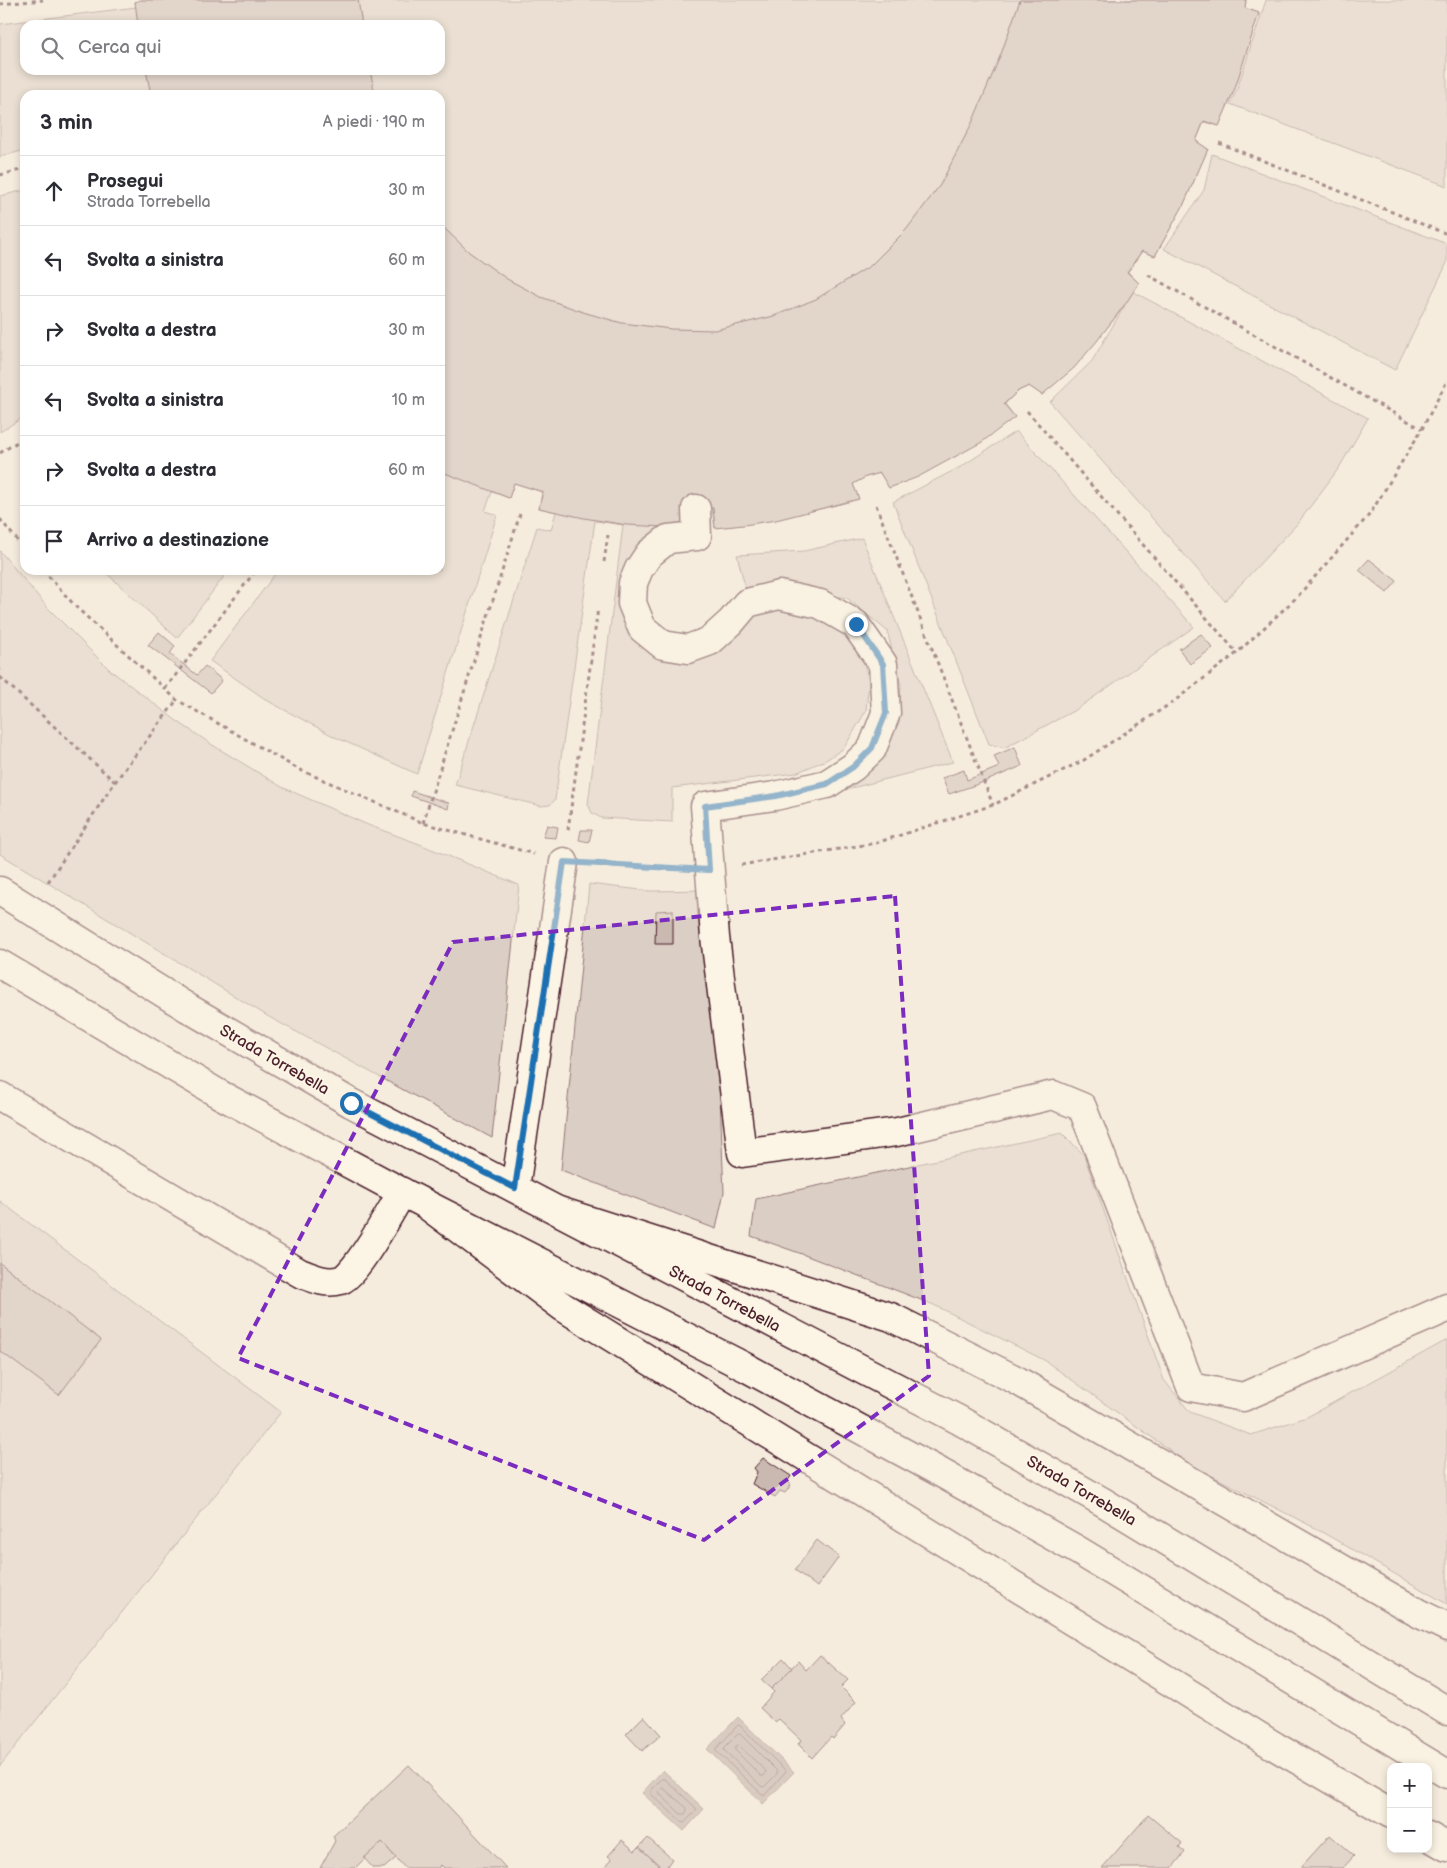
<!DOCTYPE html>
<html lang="it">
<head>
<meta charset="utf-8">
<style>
	:root { --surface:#fff; --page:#f7f7f7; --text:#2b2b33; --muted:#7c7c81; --line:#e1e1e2 }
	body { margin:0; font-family:"Balsamiq Sans",sans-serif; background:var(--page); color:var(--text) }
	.controls { position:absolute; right:15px; bottom:15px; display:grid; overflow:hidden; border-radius:10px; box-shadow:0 2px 8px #0003 }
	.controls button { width:45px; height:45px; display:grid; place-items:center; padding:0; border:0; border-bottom:1px solid var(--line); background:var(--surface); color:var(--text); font:25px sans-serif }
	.stop { position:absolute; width:15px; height:15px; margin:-11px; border:4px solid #1f6fb2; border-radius:50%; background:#fff }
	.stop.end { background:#1f6fb2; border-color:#fff; box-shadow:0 1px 5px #0008 }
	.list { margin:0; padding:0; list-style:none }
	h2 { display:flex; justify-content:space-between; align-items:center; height:65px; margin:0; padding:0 20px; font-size:21px }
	h2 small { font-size:16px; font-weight:400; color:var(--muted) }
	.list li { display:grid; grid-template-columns:32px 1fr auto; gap:15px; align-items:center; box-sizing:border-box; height:70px; padding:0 20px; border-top:1px solid var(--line) }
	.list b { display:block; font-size:19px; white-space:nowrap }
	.list p { margin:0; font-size:16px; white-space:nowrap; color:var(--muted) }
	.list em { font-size:16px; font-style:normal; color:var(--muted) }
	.icon { flex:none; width:28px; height:28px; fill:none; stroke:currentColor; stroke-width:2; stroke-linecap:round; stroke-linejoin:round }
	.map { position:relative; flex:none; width:1447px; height:1868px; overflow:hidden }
	.search { position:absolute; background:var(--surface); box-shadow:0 2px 8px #0003; left:20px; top:20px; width:425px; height:55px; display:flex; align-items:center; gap:12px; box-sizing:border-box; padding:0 18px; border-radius:15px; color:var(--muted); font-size:19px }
	.panel { position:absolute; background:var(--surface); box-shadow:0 2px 8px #0003; left:20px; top:90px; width:425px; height:485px; border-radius:15px }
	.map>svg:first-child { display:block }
	.green { fill:#dbcec4; stroke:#927678; fill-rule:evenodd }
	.water { fill:#b8a39e; stroke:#8c6e70 }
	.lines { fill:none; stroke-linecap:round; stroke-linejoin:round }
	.shore { stroke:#765459; stroke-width:1 }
	.building { fill:#cab9b1; stroke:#4a1f2b }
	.minor-casing { stroke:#4a1f2b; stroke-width:31 }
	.major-casing { stroke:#4a1f2b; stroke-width:31 }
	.highway-casing { stroke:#4a1f2b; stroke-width:31 }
	.path { stroke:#4a1f2b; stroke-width:3; stroke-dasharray:4 4; stroke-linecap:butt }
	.minor { stroke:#fcf5e5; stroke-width:28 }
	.major { stroke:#fcf5e5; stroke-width:28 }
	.highway { stroke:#fcf5e5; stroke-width:28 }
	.route { stroke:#1f6fb2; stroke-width:6 }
	.marked { fill:none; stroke:#7b2cbf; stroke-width:4; stroke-dasharray:10 6; stroke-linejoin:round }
	.labels { text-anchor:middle; stroke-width:4; stroke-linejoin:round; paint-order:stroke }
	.street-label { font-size:16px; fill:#4a1f2b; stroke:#fcf5e5 }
</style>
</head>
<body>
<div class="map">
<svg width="1447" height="1868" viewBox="0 0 1447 1868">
	<rect width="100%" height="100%" fill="#f5ecde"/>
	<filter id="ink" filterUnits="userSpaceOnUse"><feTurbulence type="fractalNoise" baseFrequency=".02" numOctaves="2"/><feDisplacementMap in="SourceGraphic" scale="10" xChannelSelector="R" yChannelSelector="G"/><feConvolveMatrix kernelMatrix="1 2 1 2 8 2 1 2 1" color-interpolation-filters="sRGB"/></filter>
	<g filter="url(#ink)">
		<g class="green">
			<path d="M140,0H1246L1245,8L1259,13L1235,88L1219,126L1204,122L1196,141L1208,149L1183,206L1155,256L1142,251L1128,272L1139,283L1134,292L1368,418L1339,468L1298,523L1225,601L1050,402L1092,361L1125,305C1100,338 1073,368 1042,395L1029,386L1018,391L1005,404L1015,417C975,446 935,470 889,488L880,473L866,477L853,484L859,499C811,512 765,523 715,528L712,508L683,510V528L658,527L657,539L637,553L654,649L772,608L808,613L837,627L860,649L869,681L866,711L844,748L826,760L796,773L672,788V822L601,818L592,813L588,804L623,525L595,521L555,800L550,805L541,806L455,785L537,527L551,530L556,512L539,508L542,492L514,483L509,498L492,492L485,511L497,515L417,774L335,737L268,701L210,661L278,570H440V95H25V150L0,157V24L136,7L135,2ZM25,25H440V70H25Z"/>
			<path d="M1266,0H1447V186L1230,104L1237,89Z"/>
			<path d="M1212,154L1447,244V263L1395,370L1164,249L1204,190Z"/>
			<path d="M25,190V416L0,432V196Z"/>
			<path d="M1016,431L1194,627L1077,709L1004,748L989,744L893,502L962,466Z"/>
			<path d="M862,538L953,762L844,790L877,762L899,722L901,685L887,631L847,598L794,589L747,594L737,555L804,551Z"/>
			<path d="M0,551L48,608L110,670L177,721L211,744L282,787L368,825L417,843L519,885L492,1138L269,1017L0,854Z"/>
			<path d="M103,570H229L177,638Z"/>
			<path d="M589,884L650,891L703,890L719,1074L724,1192L716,1229L561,1170Z"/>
			<path d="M1062,1133L1084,1155L1164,1380L1190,1412L1251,1435L1307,1417L1447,1340V1604L1313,1527L1189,1464L1044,1360L934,1305L802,1254L751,1236L756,1199Z"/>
			<path d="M0,1201L281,1412L0,1766Z"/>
		</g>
		<g class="water">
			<path d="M738,1717L794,1772L763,1804L707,1749Z"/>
			<path d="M663,1770L704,1809L684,1831L642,1793Z"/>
		</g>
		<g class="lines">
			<g class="shore">
				<path d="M739,1725L786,1771L764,1796L715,1750L737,1726Z"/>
				<path d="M740,1734L777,1771V1774L764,1787L761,1786L724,1750L725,1747L737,1735Z"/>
				<path d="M738,1745L766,1771L764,1776H761L735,1750V1748Z"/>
				<path d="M662,1779H665L696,1808V1811L684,1823L682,1822L651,1794V1791Z"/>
				<path d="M663,1788L687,1808V1810L685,1814H681L660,1794L659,1791Z"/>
			</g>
		</g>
		<g class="building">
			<path d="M140,0H358L362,25H138L135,2Z"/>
			<path d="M1020,0H1246L1245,8L1259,13L1235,88L1219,126L1204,121L1196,141L1208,149L1183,206L1155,256L1142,251L1127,272L1139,283L1126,303L1097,341L1074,368L1042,395L1029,386L1018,391L1004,404L1015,417L982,442L918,477L889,488L880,473L866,477L853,484L859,499L776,520L744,525L715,528L713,508L683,510V528L627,525L584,518L539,508L543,492L514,483L509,498L440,471V224L469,252L507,279L541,297L586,313L622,323L671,329L715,330L774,316L816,299L870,266L906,230L940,185L972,123L1001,54Z"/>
			<path d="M146,70H370L375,95H151Z"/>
			<path d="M1369,559L1397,581L1387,593L1359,570Z"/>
			<path d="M159,632L175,646L170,654L197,675L205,666L222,680L211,693L148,645Z"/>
			<path d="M1201,634L1213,648L1190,664L1179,649Z"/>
			<path d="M1015,747L1022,766L984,782L949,794L942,778L964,770L967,780L999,767L994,756Z"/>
			<path d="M412,791L449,803L448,809L411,796Z"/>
			<path d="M547,825L558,827L556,838L543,837Z"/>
			<path d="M581,830H592L589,842L579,840Z"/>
			<path d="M673,910V944H655L656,911Z"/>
			<path d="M0,1263L101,1340L59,1395L0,1351Z"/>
			<path d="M763,1458L791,1476L788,1481L791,1485L785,1493L780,1491L775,1497L752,1484L757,1472L754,1468Z"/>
			<path d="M817,1540L839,1557L817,1587L795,1570Z"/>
			<path d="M820,1655L848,1680L841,1687L856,1702L841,1719L845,1725L833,1739L831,1737L812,1758L798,1744L801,1740L779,1719L775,1722L760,1708L774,1692L771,1689L798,1661L806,1670Z"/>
			<path d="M783,1658L792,1668L771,1689L761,1680Z"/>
			<path d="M644,1716L661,1735L642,1751L626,1734Z"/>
			<path d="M409,1765L453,1811L506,1868H444L441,1865L438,1868H405L382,1842L355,1868H320L335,1841L333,1836Z"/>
			<path d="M1148,1815L1182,1843L1179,1847L1185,1852L1172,1868H1102Z"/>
			<path d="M1330,1835L1354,1856L1343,1868H1300Z"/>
			<path d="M648,1838L672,1859L667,1866L669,1868H662L639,1847Z"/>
			<path d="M622,1840L635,1851L639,1847L662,1868H604L612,1859L608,1856Z"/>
			<path d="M382,1842L396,1858L384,1868H373L364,1858Z"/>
		</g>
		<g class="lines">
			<defs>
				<g id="minor">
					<path d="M696,509L697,536L668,539L649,554L639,569L633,583L632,603L642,628L663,645L688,649L710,641L731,622L747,603L779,595L820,604L855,624L883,664L886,713L872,749L853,767L827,784L775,796L705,806L715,937L742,1153L897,1132L1053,1095L1082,1107L1191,1387L1243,1397L1447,1308"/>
					<path d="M0,1096L300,1273C315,1279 326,1284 341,1280C355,1276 393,1208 402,1192"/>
					<path d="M515,1188L564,862"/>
				</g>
				<g id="major">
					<path d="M0,891L188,1008L351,1103L959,1420L1103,1502L1447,1711"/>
					<path d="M0,964L219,1094L402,1192L747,1368L936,1470L1079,1551L1447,1774"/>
				</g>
				<g id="highway">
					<path d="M424,1203L563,1307L1276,1747L1391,1814"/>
					<path d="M559,1211L891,1317L1018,1381L1418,1613L1447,1627"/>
					<path d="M1428,1836L1447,1847"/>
				</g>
			</defs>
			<use href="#minor" class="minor-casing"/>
			<use href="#major" class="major-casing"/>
			<use href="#highway" class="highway-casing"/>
			<g class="path">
				<path d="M0,4L43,0"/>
				<path d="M1219,143L1447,234"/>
				<path d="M0,175L25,169"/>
				<path d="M1148,275L1422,429"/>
				<path d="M1027,411L1237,653"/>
				<path d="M0,453L25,437"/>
				<path d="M876,505L993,805"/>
				<path d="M0,519L25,550"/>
				<path d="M604,562L608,535"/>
				<path d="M43,570L76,607L177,700L298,769L423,823L534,854"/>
				<path d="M0,677L115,782"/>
				<path d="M165,689L256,570"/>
				<path d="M423,823L520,514"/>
				<path d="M568,830L598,608"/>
				<path d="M597,864L678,868"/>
				<path d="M741,865L876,843L993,805L1084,760L1173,702L1237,653L1297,597L1370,514L1422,429L1447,381"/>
				<path d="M48,882L115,782L177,700"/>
			</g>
			<use href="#minor" class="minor"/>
			<use href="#major" class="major"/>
			<use href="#highway" class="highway"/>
		</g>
	</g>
	<g class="lines" filter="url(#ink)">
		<path class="route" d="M351,1103L515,1188L564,862L709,870L705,806L776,796L827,784L853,767L872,748L886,713L883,664L856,624"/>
	</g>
	<path d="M0 0H1447V1868H0ZM895,896L929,1376L704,1540L238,1358L453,942Z" fill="#f5ecde" fill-opacity=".55" fill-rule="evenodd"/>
	<path class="marked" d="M895,896L929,1376L704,1540L238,1358L453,942Z"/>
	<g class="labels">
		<g class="street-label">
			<text transform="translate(275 1059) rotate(30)" y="6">Strada Torrebella</text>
			<text transform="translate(725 1298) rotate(28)" y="6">Strada Torrebella</text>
			<text transform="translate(1082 1490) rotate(30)" y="6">Strada Torrebella</text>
		</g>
	</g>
</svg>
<div class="controls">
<button>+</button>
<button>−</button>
</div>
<div class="stop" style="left:351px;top:1103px"></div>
<div class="stop end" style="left:856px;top:624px"></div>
<div class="search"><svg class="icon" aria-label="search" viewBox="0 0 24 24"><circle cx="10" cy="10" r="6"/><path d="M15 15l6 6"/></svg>Cerca qui</div>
<section class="panel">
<h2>3 min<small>A piedi · 190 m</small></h2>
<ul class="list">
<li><svg class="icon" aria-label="ahead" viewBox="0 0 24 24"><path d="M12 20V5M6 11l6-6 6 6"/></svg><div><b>Prosegui</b><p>Strada Torrebella</p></div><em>30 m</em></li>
<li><svg class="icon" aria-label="left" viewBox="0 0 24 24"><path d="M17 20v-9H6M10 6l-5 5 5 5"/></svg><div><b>Svolta a sinistra</b></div><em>60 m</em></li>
<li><svg class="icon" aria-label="right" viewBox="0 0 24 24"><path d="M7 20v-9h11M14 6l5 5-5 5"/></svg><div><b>Svolta a destra</b></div><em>30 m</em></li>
<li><svg class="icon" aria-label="left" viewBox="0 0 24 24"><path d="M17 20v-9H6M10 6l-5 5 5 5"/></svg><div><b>Svolta a sinistra</b></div><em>10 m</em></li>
<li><svg class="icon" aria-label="right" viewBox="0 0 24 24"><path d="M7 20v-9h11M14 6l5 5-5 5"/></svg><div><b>Svolta a destra</b></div><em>60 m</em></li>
<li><svg class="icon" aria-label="arrive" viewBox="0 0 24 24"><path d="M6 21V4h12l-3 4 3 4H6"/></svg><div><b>Arrivo a destinazione</b></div></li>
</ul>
</section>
</div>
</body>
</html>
